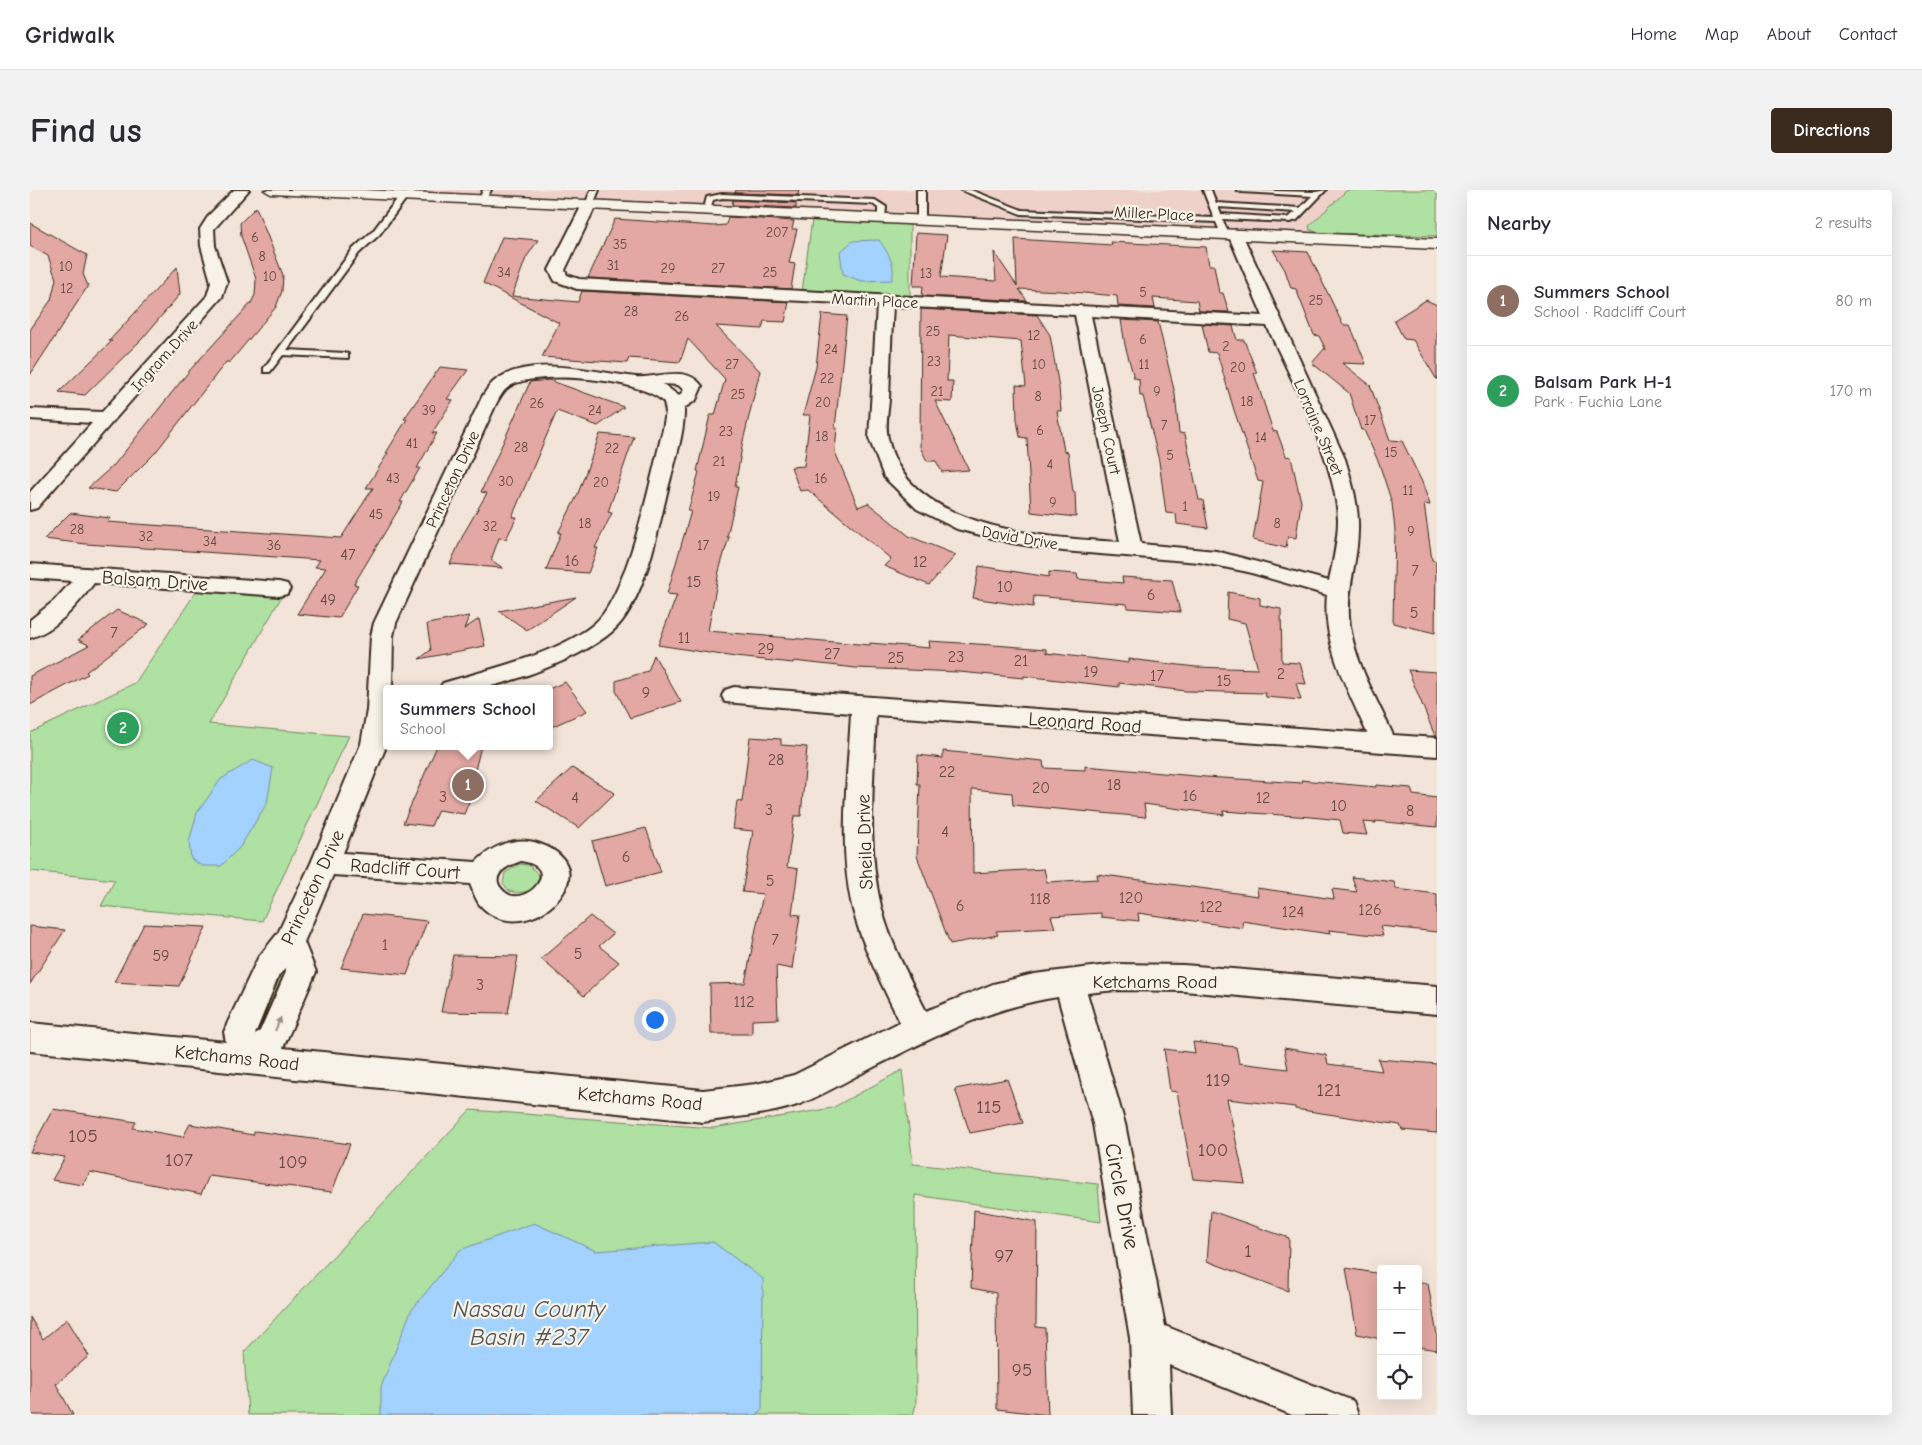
<!DOCTYPE html>
<html lang="en">
<head>
<meta charset="utf-8">
<style>
	:root { --surface:#fff; --page:#f2f2f3; --text:#2b2b33; --muted:#7c7c81; --line:#e1e1e2; --accent:#3b2a1e }
	body { margin:0; font-family:"Comic Neue",sans-serif; background:var(--page); color:var(--text) }
	.controls { position:absolute; right:15px; bottom:15px; display:grid; overflow:hidden; border-radius:5px; box-shadow:0 5px 20px #0002 }
	.controls button { width:45px; height:45px; display:grid; place-items:center; padding:0; border:0; border-bottom:1px solid var(--line); background:var(--surface); color:var(--text); font:25px sans-serif }
	.you { position:absolute; left:624px; top:829px; width:18px; height:18px; margin:-12px; border:4px solid #fff; border-radius:50%; background:#1a73e8; box-shadow:0 0 0 8px #1a73e833 }
	.badge { display:grid; place-items:center; width:32px; height:32px; border-radius:50%; background:var(--accent); color:#fff; font-size:16px; font-weight:700 }
	.pin { position:absolute; translate:-50% -50%; border:2px solid #fff; box-shadow:0 1px 5px #0006 }
	.popup { position:absolute; left:353px; top:495px; width:170px; height:65px; box-sizing:border-box; display:grid; place-content:center; border-radius:5px; background:var(--surface); filter:drop-shadow(0 1px 4px #0005); font-size:16px; white-space:nowrap; color:var(--muted) }
	.popup b { font-size:19px; color:var(--text) }
	.popup::after { content:''; position:absolute; left:50%; top:100%; margin-left:-10px; border:10px solid transparent; border-top-color:var(--surface) }
	.list { margin:0; padding:0; list-style:none }
	h2 { display:flex; justify-content:space-between; align-items:center; height:65px; margin:0; padding:0 20px; font-size:21px }
	h2 small { font-size:16px; font-weight:400; color:var(--muted) }
	.list li { display:grid; grid-template-columns:32px 1fr auto; gap:15px; align-items:center; box-sizing:border-box; height:90px; padding:0 20px; border-top:1px solid var(--line) }
	.list b { display:block; font-size:19px; white-space:nowrap }
	.list p { margin:0; font-size:16px; white-space:nowrap; color:var(--muted) }
	.list em { font-size:16px; font-style:normal; color:var(--muted) }
	.icon { flex:none; width:28px; height:28px; fill:none; stroke:currentColor; stroke-width:2; stroke-linecap:round; stroke-linejoin:round }
	.map { position:relative; flex:none; width:1407px; height:1225px; overflow:hidden; border-radius:5px }
	header { display:flex; align-items:center; gap:30px; box-sizing:border-box; height:70px; padding:0 25px; background:var(--surface); border-bottom:1px solid var(--line) }
	header strong { font-size:24px }
	nav { display:flex; gap:28px; margin-inline-start:auto; font-size:18px }
	.intro { display:flex; align-items:center; justify-content:space-between; box-sizing:border-box; height:120px; padding:0 30px }
	h1 { margin:0; font-size:35px }
	.button { padding:12px 22px; border-radius:5px; background:var(--accent); color:#fff; font-size:18px; font-weight:700 }
	main { display:flex; gap:30px; padding:0 30px }
	aside { flex:1; background:var(--surface); border-radius:5px; box-shadow:0 5px 20px #0002 }
	.map>svg:first-child { display:block }
	.built { fill:#eed2ca }
	.green { fill:#aee1a2; stroke:#748660 }
	.water { fill:#a3d2ff; stroke:#798fa5 }
	.building { fill:#e3a8a3; stroke:#3b2a1e }
	.lines { fill:none; stroke-linecap:round; stroke-linejoin:round }
	.lane-casing { stroke:#3b2a1e; stroke-width:4 }
	.street-casing { stroke:#3b2a1e; stroke-width:4 }
	.secondary-casing { stroke:#3b2a1e; stroke-width:3 }
	.lane { fill:#f7f3e8; fill-rule:evenodd }
	.street { fill:#f7f3e8; fill-rule:evenodd }
	.secondary { fill:#f7f3e8; fill-rule:evenodd }
	.oneway { fill:#998e83 }
	.labels { text-anchor:middle; stroke-width:4.5; stroke-linejoin:round; paint-order:stroke }
	.far-number-label { font-size:14px; fill:#654a3f }
	.far-street-label { font-size:16px; fill:#3b2a1e; stroke:#f7f3e8 }
	.number-label { font-size:16px; fill:#654a3f }
	.street-label { font-size:19px; fill:#3b2a1e; stroke:#f7f3e8 }
	.near-number-label { font-size:19px; fill:#654a3f }
	.near-street-label { font-size:22px; fill:#3b2a1e; stroke:#f7f3e8 }
	.near-water-label { font-size:24px; font-style:italic; fill:#555456; stroke:#f7f3e8 }
</style>
</head>
<body>
<header>
<strong>Gridwalk</strong>
<nav><a>Home</a><a>Map</a><a>About</a><a>Contact</a></nav>
</header>
<div class="intro"><h1>Find us</h1><a class="button">Directions</a></div>
<main>
<div class="map">
<svg width="1407" height="1225" viewBox="0 0 1407 1225">
	<rect width="100%" height="100%" fill="#f3e4da"/>
	<filter id="ink" filterUnits="userSpaceOnUse"><feTurbulence type="fractalNoise" baseFrequency=".02" numOctaves="2"/><feDisplacementMap in="SourceGraphic" scale="10" xChannelSelector="R" yChannelSelector="G"/><feConvolveMatrix kernelMatrix="1 2 1 2 8 2 1 2 1" color-interpolation-filters="sRGB"/></filter>
	<g filter="url(#ink)">
		<path class="built" d="M333,0H1319L1284,44Z"/>
		<g class="green">
			<path d="M1317,0H1407V46L1293,43L1280,40L1279,36Z"/>
			<path d="M782,30L880,34V108L772,102Z"/>
			<path d="M172,393L256,399L179,534L319,546L232,731L71,716L85,690L0,681V543L105,493Z"/>
			<path d="M489,674L499,675L509,685C508,701 492,705 479,701L473,693L475,683Z"/>
			<path d="M256,776L261,788L241,833L228,842L222,832L243,788Z"/>
			<path d="M872,880L883,974L1068,994L1071,1032L885,1005L886,1215L883,1225H218L214,1162L440,920L683,938L802,918Z"/>
		</g>
		<g class="water">
			<path d="M849,50C858,63 866,74 862,90L831,91L813,84L810,62L823,51Z"/>
			<path d="M223,570L243,578L237,613L210,657L191,676H172L161,669L159,652L167,623L191,589Z"/>
			<path d="M504,1033L566,1061L683,1052L733,1089L732,1219L728,1225H351V1197L381,1121L430,1060Z"/>
		</g>
		<g class="building">
			<path d="M706,0H769L768,5L705,3Z"/>
			<path d="M703,10L766,13V18L702,15Z"/>
			<path d="M226,17L253,85L252,101L246,117L200,172H196L125,263L86,302L58,298L84,275L160,180L221,113L225,105L226,89L211,46L210,33Z"/>
			<path d="M698,27L764,31L762,39H767L759,73L765,74L761,99L558,88L585,29L684,36L696,35Z"/>
			<path d="M0,33L57,65L53,84L58,96L0,185V140L21,110L26,89L18,66L0,56Z"/>
			<path d="M886,43L917,45L911,87L966,91L964,62L987,96L985,49L1082,55L1081,52L1176,57L1179,75H1184L1189,103H1193L1199,122L1169,121L1167,111L1123,108L1125,118L1088,116L1087,106L1031,101L989,99L997,111L892,106L893,96H883Z"/>
			<path d="M472,47L508,50L496,68L482,106L548,112L552,101L759,112L755,132L734,131L732,139L686,136L730,181L713,251L705,297H708L697,347H699L689,381L678,441L840,455V453L900,458L899,451L963,455L1017,459V463L1099,473V469L1166,477L1228,479L1215,433L1197,429L1198,402L1230,408V415L1251,419L1252,472L1270,473L1276,494L1266,493L1271,510L1236,507L1235,503L1156,501L1089,493V497L994,486V488L929,482L826,478L764,471L763,473L705,467L628,455L647,405L637,404L661,321H658L669,282L667,281L680,225H685L695,189L658,149L650,172L599,168L597,173L512,167L529,133L453,93Z"/>
			<path d="M1243,60L1278,62L1313,135H1320L1336,174L1312,173L1340,195L1360,250L1372,251L1392,292L1400,315L1394,314L1402,370L1406,371L1405,443L1363,433L1365,340L1362,313L1349,273L1334,240H1331L1319,203L1282,173L1295,158L1296,160L1289,146L1284,145L1266,99L1261,98L1255,80Z"/>
			<path d="M147,77L150,104L112,149L55,205L29,202L82,151H79Z"/>
			<path d="M1396,110L1407,115V190L1383,150L1374,149L1364,130Z"/>
			<path d="M891,119L1007,125L1020,145L1029,198L1031,221H1027L1034,261L1038,262L1043,302H1045L1046,327L1001,322L997,248L990,247L987,230L986,195L996,196L991,151L919,145L917,191H923L922,212L905,211L939,280L912,282L906,271H897L890,257Z"/>
			<path d="M792,124L817,126L805,238H807L805,262L828,317L838,313L879,346L926,365L899,395L854,376L861,369L778,300L770,301L761,277L774,276L780,225H773L786,177Z"/>
			<path d="M1091,130L1128,132L1145,204L1149,243L1155,244L1169,310H1173L1178,338L1147,334L1146,324L1136,323L1129,271L1113,206H1110L1109,189L1104,188L1095,155Z"/>
			<path d="M1172,134L1203,136L1207,150H1214L1227,183H1224L1243,241L1247,242L1256,266L1261,267L1271,312L1266,348L1258,346L1256,358L1223,350L1233,292L1228,291L1204,220L1187,163L1178,162Z"/>
			<path d="M410,177L438,180L417,209L423,210L402,243H407L387,278H390L370,312H373L324,394L328,395L309,428L267,424L296,378L285,377L290,370L56,354L14,349L40,323L80,328L77,332L311,348L343,298H336L358,263H356L377,229H374Z"/>
			<path d="M519,190L594,217L568,236L527,221L482,327H487L476,349L469,348L461,370L473,378L420,374L434,343L457,303L451,302L500,192Z"/>
			<path d="M570,244L604,247L578,322L582,323L565,358H568L558,383L516,380L531,343H528L547,306Z"/>
			<path d="M949,376L1019,387V382L1047,384L1048,389L1093,393L1092,387L1142,390L1150,422L1098,418L1097,414L1004,406L1003,417L943,408Z"/>
			<path d="M546,407L497,440L469,421Z"/>
			<path d="M87,420L119,434L56,482L58,484L0,515V486L59,455L48,450Z"/>
			<path d="M439,426L434,439L449,429L455,456L389,469L401,460L397,434Z"/>
			<path d="M624,465L651,512L600,528L586,501V491L618,481Z"/>
			<path d="M1378,480L1407,482V546H1405Z"/>
			<path d="M535,492L557,521L519,538V499Z"/>
			<path d="M720,547L751,549V555L777,557L771,626H764L757,677L768,679L762,724L770,725L762,779L746,776L748,829L722,830V844H681L680,794L715,793L733,704L712,702L723,641L703,639L707,611L712,612Z"/>
			<path d="M407,556H451L442,592L447,593L434,624L408,620L401,636L373,633Z"/>
			<path d="M913,561L1013,571L1014,578L1055,580V576L1176,587L1272,593L1271,590L1346,597V595L1381,598L1383,605L1407,608V637L1345,631L1346,633L1333,632L1337,645L1313,643L1310,630L1281,627L1193,621L1194,625L1114,614L1116,627L983,615L982,603L942,599L943,683L1014,679L1017,692L1068,689L1067,684L1228,706L1227,698L1304,709L1302,699L1327,702L1322,687L1364,692L1366,699L1407,704V742L1350,736L1353,746L1299,740L1300,744L1212,731L1213,738L1108,723L1109,731L1071,727V723L1021,726L1025,738L966,741L968,745L920,754L887,666L890,594H887L888,565L913,568Z"/>
			<path d="M542,578L585,603L549,638L506,611Z"/>
			<path d="M616,638L631,682L575,696L562,651Z"/>
			<path d="M333,724L397,731L377,785L311,778Z"/>
			<path d="M560,726L583,744L569,756L589,772L554,806L511,769Z"/>
			<path d="M114,734L176,737L149,796L84,792Z"/>
			<path d="M0,736L35,740L0,794Z"/>
			<path d="M423,765L488,766L478,823L411,822Z"/>
			<path d="M1163,852L1206,857L1209,873L1258,879L1254,858L1296,865L1298,874L1352,881L1348,869L1407,874V943L1372,940L1370,935L1265,919V917L1197,909L1215,993L1163,989L1147,902L1140,901L1134,859L1165,863Z"/>
			<path d="M977,889L993,933L940,943L925,899Z"/>
			<path d="M23,919L106,932L103,938L153,947L160,934L223,945L225,941L320,954L302,1002L179,986L171,1004L60,982L53,995L22,990L35,967L0,962Z"/>
			<path d="M944,1020L1007,1032L1006,1137L1015,1138L1018,1225L967,1219L966,1103L941,1098Z"/>
			<path d="M1181,1021L1259,1048L1258,1101L1177,1071Z"/>
			<path d="M1316,1078L1351,1084V1149L1327,1144Z"/>
			<path d="M1388,1092L1398,1094L1407,1145V1160L1388,1157Z"/>
			<path d="M0,1127L13,1149L37,1129L59,1166L26,1194L43,1225H0Z"/>
		</g>
		<g class="lines">
			<defs>
				<g id="lane">
					<path d="M453,0H461L454,12H448Z"/>
					<path d="M561,0H569L563,15L559,17L555,15Z"/>
					<path d="M887,0H895V29L891,31L887,29Z"/>
					<path d="M931,0H941L992,20L1184,28L1173,0H1181L1186,13L1270,18L1282,6L1211,2L1207,0L1286,2L1296,0L1267,30L1260,32L1192,29L1199,44L1195,46L1191,44L1186,32L991,24ZM1188,17L1266,22L1257,28L1191,24Z"/>
					<path d="M371,4L378,6L349,45L329,63L257,160L315,163L318,164V168L253,165L240,182H234V178L323,59L343,41Z"/>
					<path d="M692,4L845,10L856,17L855,28L848,30V18L843,14L692,8L683,10L679,22H673L677,7Z"/>
				</g>
				<g id="street">
					<path d="M204,0H219L184,39L185,56L197,92L192,107L7,318L0,320V302L62,233L0,229V219L72,222L177,106L181,92L171,56L170,39L179,25Z"/>
					<path d="M559,11L566,15L535,80L537,85L549,89L1233,126L1198,44L1205,40L1212,44L1315,269C1322,292 1329,316 1328,340C1328,369 1317,398 1319,427C1322,468 1346,507 1363,545L1407,548V566L846,525C844,588 836,654 851,716C860,753 879,787 896,821L963,794L1004,784L1086,774L1154,775L1407,796V824L1154,801L1086,800L1057,803L1095,934L1135,1136L1323,1211L1328,1225H1262L1139,1175L1141,1225H1103L1100,1148L1063,934L1028,807C960,817 899,849 838,880C816,891 793,905 770,914C739,925 705,927 673,932L0,861V833L196,852L194,842L198,832L228,768L248,743L281,673L331,554L337,520L341,446L344,433L452,207C456,201 460,194 466,190C502,164 567,183 606,187C627,189 656,174 672,196L666,210L654,218C655,244 642,280 636,307C627,345 616,399 592,431C569,462 489,491 451,498C438,501 422,499 409,499L413,493C457,480 528,464 564,434C598,406 622,284 633,239L636,222L634,212C612,189 508,179 480,196C473,200 470,207 466,214L366,433L363,446L362,499H357V554L313,663L446,672C460,658 483,646 504,652C589,676 496,766 450,715C446,710 443,701 440,694L303,685L274,752L286,782L253,858L673,900L726,894L764,885L870,832C852,795 832,757 822,716C808,654 818,586 821,523L695,512L692,506L695,500L704,497L1337,543C1318,499 1292,455 1297,405L1218,382L1169,372L1033,361L982,353L927,339L887,319L854,287L839,248L847,115L547,99L525,91L519,80L552,15ZM863,116L1045,125L1090,352C1016,348 876,340 858,248C855,237 858,222 859,210C860,179 861,147 863,116ZM1061,126L1237,136C1262,192 1306,270 1308,330C1308,351 1303,371 1299,391L1186,361L1111,354ZM633,194L648,195L654,200L649,206ZM491,671C535,677 495,718 476,703C456,687 476,676 491,671ZM255,779L256,782L230,841L225,844L249,785Z"/>
					<path d="M0,374L249,392L257,394L260,399L257,404L249,406L64,393C48,414 27,440 0,448V430L24,411L42,391L0,388Z"/>
				</g>
				<path id="secondary" d="M234,0H334L1407,49V59L241,4Z"/>
			</defs>
			<use href="#lane" class="lane-casing"/>
			<use href="#street" class="street-casing"/>
			<use href="#secondary" class="secondary-casing"/>
			<use href="#lane" class="lane"/>
			<use href="#street" class="street"/>
			<use href="#secondary" class="secondary"/>
		</g>
		<defs><path id="oneway-solid" d="M-6-.8H1V-3.2L6.5 0L1 3.2V.8H-6Z" transform="scale(1.25)"/></defs>
		<use class="oneway" href="#oneway-solid" transform="translate(248 834) rotate(-67)"/>
	</g>
	<g class="labels">
		<g class="far-number-label">
			<text x="747" y="47">207</text>
			<text x="225" y="52">6</text>
			<text x="590" y="59">35</text>
			<text x="232" y="71">8</text>
			<text x="583" y="80">31</text>
			<text x="36" y="81">10</text>
			<text x="638" y="83">29</text>
			<text x="688" y="83">27</text>
			<text x="474" y="87">34</text>
			<text x="740" y="87">25</text>
			<text x="896" y="88">13</text>
			<text x="240" y="91">10</text>
			<text x="37" y="103">12</text>
			<text x="1113" y="107">5</text>
			<text x="1286" y="115">25</text>
			<text x="601" y="126">28</text>
			<text x="652" y="131">26</text>
			<text x="903" y="146">25</text>
			<text x="1004" y="150">12</text>
			<text x="1113" y="154">6</text>
			<text x="1196" y="161">2</text>
			<text x="801" y="164">24</text>
			<text x="904" y="176">23</text>
			<text x="702" y="179">27</text>
			<text x="1009" y="179">10</text>
			<text x="1114" y="179">11</text>
			<text x="1208" y="182">20</text>
			<text x="797" y="193">22</text>
			<text x="907" y="206">21</text>
			<text x="1127" y="206">9</text>
			<text x="708" y="209">25</text>
			<text x="1008" y="211">8</text>
			<text x="1217" y="216">18</text>
			<text x="793" y="217">20</text>
			<text x="507" y="218">26</text>
			<text x="399" y="225">39</text>
			<text x="565" y="225">24</text>
			<text x="1340" y="235">17</text>
			<text x="1134" y="240">7</text>
			<text x="1010" y="245">6</text>
			<text x="696" y="246">23</text>
			<text x="792" y="251">18</text>
			<text x="1231" y="252">14</text>
			<text x="382" y="258">41</text>
			<text x="491" y="262">28</text>
			<text x="582" y="263">22</text>
			<text x="1361" y="267">15</text>
			<text x="1140" y="270">5</text>
			<text x="689" y="276">21</text>
			<text x="1020" y="279">4</text>
			<text x="363" y="293">43</text>
			<text x="791" y="293">16</text>
			<text x="476" y="296">30</text>
			<text x="571" y="297">20</text>
			<text x="1378" y="305">11</text>
			<text x="684" y="311">19</text>
			<text x="1023" y="317">9</text>
			<text x="1155" y="321">1</text>
			<text x="346" y="329">45</text>
			<text x="555" y="338">18</text>
			<text x="1247" y="338">8</text>
			<text x="460" y="341">32</text>
			<text x="47" y="344">28</text>
			<text x="1381" y="346">9</text>
			<text x="116" y="351">32</text>
			<text x="180" y="356">34</text>
			<text x="244" y="360">36</text>
			<text x="673" y="360">17</text>
		</g>
		<g class="far-street-label">
			<text transform="translate(1124 23) rotate(3)" y="6">Miller Place</text>
			<text transform="translate(845 110) rotate(3)" y="6">Martin Place</text>
			<text transform="translate(134 165) rotate(-48)" y="6">Ingram Drive</text>
			<text transform="translate(1289 237) rotate(67)" y="6">Lorraine Street</text>
			<text transform="translate(1077 240) rotate(78)" y="6">Joseph Court</text>
			<text transform="translate(422 289) rotate(-65)" y="6">Princeton Drive</text>
			<text transform="translate(990 347) rotate(10)" y="6">David Drive</text>
		</g>
		<g class="number-label">
			<text x="318" y="370">47</text>
			<text x="542" y="376">16</text>
			<text x="890" y="377">12</text>
			<text x="1385" y="386">7</text>
			<text x="664" y="397">15</text>
			<text x="975" y="402">10</text>
			<text x="1121" y="410">6</text>
			<text x="298" y="415">49</text>
			<text x="1384" y="428">5</text>
			<text x="84" y="448">7</text>
			<text x="654" y="453">11</text>
			<text x="736" y="464">29</text>
			<text x="802" y="469">27</text>
			<text x="926" y="472">23</text>
			<text x="866" y="473">25</text>
			<text x="991" y="476">21</text>
			<text x="1061" y="487">19</text>
			<text x="1251" y="489">2</text>
			<text x="1127" y="491">17</text>
			<text x="1194" y="496">15</text>
			<text x="616" y="508">9</text>
			<text x="746" y="575">28</text>
			<text x="917" y="587">22</text>
			<text x="1084" y="600">18</text>
			<text x="1011" y="603">20</text>
			<text x="1160" y="611">16</text>
			<text x="413" y="612">3</text>
			<text x="545" y="613">4</text>
			<text x="1233" y="613">12</text>
			<text x="1309" y="621">10</text>
			<text x="739" y="625">3</text>
			<text x="1380" y="626">8</text>
			<text x="915" y="647">4</text>
			<text x="596" y="672">6</text>
			<text x="740" y="696">5</text>
			<text x="1101" y="713">120</text>
			<text x="1010" y="714">118</text>
			<text x="930" y="721">6</text>
			<text x="1181" y="722">122</text>
			<text x="1340" y="725">126</text>
			<text x="1263" y="727">124</text>
			<text x="745" y="755">7</text>
			<text x="355" y="760">1</text>
			<text x="548" y="769">5</text>
			<text x="131" y="771">59</text>
			<text x="450" y="800">3</text>
			<text x="714" y="817">112</text>
		</g>
		<g class="street-label">
			<text transform="translate(125 390) rotate(4)" y="7">Balsam Drive</text>
			<text transform="translate(1055 532) rotate(4)" y="7">Leonard Road</text>
			<text transform="translate(834 652) rotate(-92)" y="7">Sheila Drive</text>
			<text transform="translate(375 678) rotate(4)" y="7">Radcliff Court</text>
			<text transform="translate(282 697) rotate(-65)" y="7">Princeton Drive</text>
			<text x="1125" y="798">Ketchams Road</text>
			<text transform="translate(207 867) rotate(6)" y="7">Ketchams Road</text>
			<text transform="translate(610 908) rotate(5)" y="7">Ketchams Road</text>
		</g>
		<g class="near-number-label">
			<text x="1188" y="896">119</text>
			<text x="1299" y="906">121</text>
			<text x="959" y="923">115</text>
			<text x="53" y="952">105</text>
			<text x="1183" y="966">100</text>
			<text x="149" y="976">107</text>
			<text x="263" y="978">109</text>
			<text x="1218" y="1067">1</text>
			<text x="974" y="1072">97</text>
			<text x="992" y="1186">95</text>
		</g>
		<g class="near-street-label">
			<text transform="translate(1093 1006) rotate(79)" y="8">Circle Drive</text>
		</g>
		<g class="near-water-label">
			<text x="499" y="1127">Nassau County<tspan x="499" dy="28">Basin #237</tspan></text>
		</g>
	</g>
</svg>
<div class="controls">
<button>+</button>
<button>−</button>
<button><svg class="icon" aria-label="locate" viewBox="0 0 24 24"><circle cx="12" cy="12" r="6"/><path d="M12 2v4M12 18v4M2 12h4M18 12h4"/></svg></button>
</div>
<div class="you"></div>
<div class="pin badge" style="left:438px;top:595px;background:#8d6e63">1</div>
<div class="popup"><b>Summers School</b>School</div>
<div class="pin badge" style="left:93px;top:538px;background:#2e9e5b">2</div>
</div>
<aside>
<h2>Nearby<small>2 results</small></h2>
<ul class="list">
<li><span class="badge" style="background:#8d6e63">1</span><div><b>Summers School</b><p>School · Radcliff Court</p></div><em>80 m</em></li>
<li><span class="badge" style="background:#2e9e5b">2</span><div><b>Balsam Park H-1</b><p>Park · Fuchia Lane</p></div><em>170 m</em></li>
</ul>
</aside>
</main>
</body>
</html>
